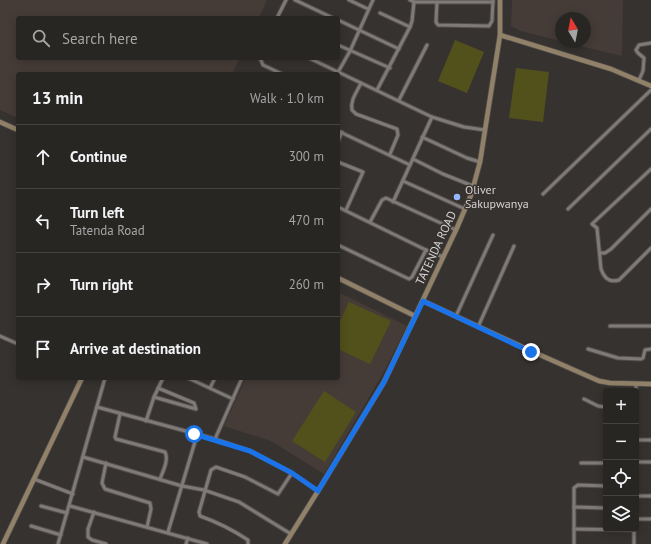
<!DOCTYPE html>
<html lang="en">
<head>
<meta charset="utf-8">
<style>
	:root { --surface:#282623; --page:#343230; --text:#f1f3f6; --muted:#a5a5a6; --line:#444341 }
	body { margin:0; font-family:"PT Sans",sans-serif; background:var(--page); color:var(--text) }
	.controls { position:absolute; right:12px; bottom:12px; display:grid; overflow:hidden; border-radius:4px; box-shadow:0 2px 10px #0003 }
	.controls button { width:36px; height:36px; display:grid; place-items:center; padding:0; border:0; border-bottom:1px solid var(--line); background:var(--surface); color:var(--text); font:20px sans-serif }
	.compass { position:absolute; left:555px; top:12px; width:36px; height:36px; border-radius:50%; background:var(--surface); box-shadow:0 2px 10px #0003; rotate:350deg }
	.stop { position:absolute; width:12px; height:12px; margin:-9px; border:3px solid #1a73e8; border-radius:50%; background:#fff }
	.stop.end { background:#1a73e8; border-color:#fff; box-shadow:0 1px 4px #0008 }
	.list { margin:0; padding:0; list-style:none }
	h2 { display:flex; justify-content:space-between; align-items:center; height:52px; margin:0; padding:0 16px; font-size:17px }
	h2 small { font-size:13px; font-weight:400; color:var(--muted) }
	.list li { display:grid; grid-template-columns:26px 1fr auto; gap:12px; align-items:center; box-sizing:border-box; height:64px; padding:0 16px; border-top:1px solid var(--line) }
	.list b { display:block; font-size:15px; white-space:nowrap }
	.list p { margin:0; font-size:13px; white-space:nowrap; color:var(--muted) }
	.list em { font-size:13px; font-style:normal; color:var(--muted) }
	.icon { flex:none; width:22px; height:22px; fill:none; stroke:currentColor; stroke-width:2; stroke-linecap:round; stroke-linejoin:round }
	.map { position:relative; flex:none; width:651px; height:544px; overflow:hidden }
	.search { position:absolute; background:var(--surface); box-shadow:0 2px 10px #0003; left:16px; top:16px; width:324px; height:44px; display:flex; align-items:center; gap:10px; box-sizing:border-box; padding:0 14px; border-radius:4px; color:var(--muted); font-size:15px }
	.panel { position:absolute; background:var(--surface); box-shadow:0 2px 10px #0003; left:16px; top:72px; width:324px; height:308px; border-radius:4px }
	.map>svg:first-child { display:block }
	.built { fill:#463c37 }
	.pitch { fill:#52511b }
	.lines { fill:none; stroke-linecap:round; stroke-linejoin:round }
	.street-casing { stroke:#514e4b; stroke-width:5 }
	.secondary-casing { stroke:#514e4b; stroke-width:6 }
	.street { stroke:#7f7a78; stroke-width:3 }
	.secondary { stroke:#928169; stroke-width:4.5 }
	.route { stroke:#1a73e8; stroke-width:5 }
	.poi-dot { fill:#94b7fd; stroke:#36322f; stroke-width:1.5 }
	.labels { text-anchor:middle; stroke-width:3; stroke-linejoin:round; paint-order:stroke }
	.poi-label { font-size:12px; fill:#d6d3d2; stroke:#36322f; text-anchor:start }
	.street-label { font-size:12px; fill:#d6d3d2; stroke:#36322f }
</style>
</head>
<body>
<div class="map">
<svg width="651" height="544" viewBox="0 0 651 544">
	<rect width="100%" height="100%" fill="#36322f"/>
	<g class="built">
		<path d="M0,0H267L259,18H18V58H240L232,74H18V118L0,110Z"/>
		<path d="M512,0H623L622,56L564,42H585V18H561V41L521,31L511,26Z"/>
		<path d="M338,292L407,326L382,375L324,474L271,441L224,426L246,378H338Z"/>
	</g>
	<g class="pitch">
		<path d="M455,40L484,52L467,93L438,81Z"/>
		<path d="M516,68L549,72L543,122L509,118Z"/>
		<path d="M349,302L391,321L370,364L338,349V325Z"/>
		<path d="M324,391L356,412L325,462L292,441Z"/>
	</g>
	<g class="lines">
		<defs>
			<g id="street">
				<path d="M295,0L333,18"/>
				<path d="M349,0L368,9"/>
				<path d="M410,0L414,2H493"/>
				<path d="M437,2L436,22L438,25L489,26L492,21L493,0"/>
				<path d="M380,13L410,27"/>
				<path d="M277,18L286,0"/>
				<path d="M338,20L399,49"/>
				<path d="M338,45L390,68"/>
				<path d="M260,58L263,65L282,74"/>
				<path d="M309,58L432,117L464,127L485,130"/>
				<path d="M337,74L350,51L373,0"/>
				<path d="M639,80L643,71L644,58L638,53L636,50L639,45L651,43"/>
				<path d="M361,83C357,92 350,100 352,110L356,114L397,129L398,135L390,154"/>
				<path d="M377,90L410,27L412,21L414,2"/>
				<path d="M399,100L427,45"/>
				<path d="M338,131L410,165"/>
				<path d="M422,137L467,158L480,162"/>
				<path d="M338,141L342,132"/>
				<path d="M413,159L443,174L473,186"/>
				<path d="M338,162L363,172L346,210"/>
				<path d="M651,169L592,224L597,228L601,269C604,278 609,283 619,280L651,248"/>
				<path d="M403,181L465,209"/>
				<path d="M543,194L651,90"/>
				<path d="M393,202L432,117"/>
				<path d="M338,207L426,250L443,257"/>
				<path d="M568,209L651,129"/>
				<path d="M370,222L382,200L386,198L456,230"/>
				<path d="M338,245L409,279L412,277L426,250"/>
				<path d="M600,253H605L611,249L651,209"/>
				<path d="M456,316L493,235"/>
				<path d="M610,326H651"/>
				<path d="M478,327L514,246"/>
				<path d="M0,336L18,344"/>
				<path d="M588,349L618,358L641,359L643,358L645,350L651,349"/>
				<path d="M188,378L233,399"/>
				<path d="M636,384V391"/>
				<path d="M210,388L215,378"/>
				<path d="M154,397L196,409L194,403L158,388"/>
				<path d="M584,399L598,406L606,407"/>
				<path d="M636,405V408"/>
				<path d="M97,407L215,439L250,451L292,473L318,491"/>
				<path d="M120,414L115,437L116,439L165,452C169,460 163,471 160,479"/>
				<path d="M146,421L154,397L163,378"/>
				<path d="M215,439L242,378"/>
				<path d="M636,440H651"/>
				<path d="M83,457L182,486L204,490L239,502L291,534"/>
				<path d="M636,462H651"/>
				<path d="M106,463L102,483L105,489L150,503L151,509L147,527"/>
				<path d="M581,463H606"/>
				<path d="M34,479L73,494"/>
				<path d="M636,496H651"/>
				<path d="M41,506L67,513"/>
				<path d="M70,506L207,544"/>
				<path d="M574,507L606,508"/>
				<path d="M94,512L88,529V537L92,540L106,544"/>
				<path d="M636,519H651"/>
				<path d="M31,526L61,535"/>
				<path d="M574,529L634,530"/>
				<path d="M168,532L197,435"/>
				<path d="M58,544L105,378"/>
				<path d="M186,544L188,538"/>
				<path d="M248,544V540C233,530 217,522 200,516L199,512L211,470L216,467L245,477L278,494L292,473"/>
				<path d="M574,544V488L578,485L606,486"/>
				<path d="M634,544V530"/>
			</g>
			<g id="secondary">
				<path d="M500,35L611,69L651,86"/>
				<path d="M0,122L18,130"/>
				<path d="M338,278L415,316"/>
				<path d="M423,301L531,351L599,381L610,383L651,384"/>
				<path d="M3,544L82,378"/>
				<path d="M285,544L318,491L384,382L456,230L471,195L480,162L500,35V0"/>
			</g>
		</defs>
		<use href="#street" class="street-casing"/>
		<use href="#secondary" class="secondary-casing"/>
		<use href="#street" class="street"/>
		<use href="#secondary" class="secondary"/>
	</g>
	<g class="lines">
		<path class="route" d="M194,434L250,451L292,473L318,491L384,382L423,301L531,352"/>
	</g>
	<circle class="poi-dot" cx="457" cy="197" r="4"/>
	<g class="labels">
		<g class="poi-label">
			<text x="465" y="194">Oliver<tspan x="465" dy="14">Sakupwanya</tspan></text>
		</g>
		<g class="street-label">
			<text transform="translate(436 248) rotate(-65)" y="4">TATENDA ROAD</text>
		</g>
	</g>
</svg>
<div class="controls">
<button>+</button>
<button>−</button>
<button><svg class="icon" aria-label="locate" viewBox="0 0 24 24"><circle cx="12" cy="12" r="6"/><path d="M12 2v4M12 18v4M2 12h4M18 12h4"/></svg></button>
<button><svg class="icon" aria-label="layers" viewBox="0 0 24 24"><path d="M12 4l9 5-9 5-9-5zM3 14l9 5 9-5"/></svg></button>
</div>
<svg class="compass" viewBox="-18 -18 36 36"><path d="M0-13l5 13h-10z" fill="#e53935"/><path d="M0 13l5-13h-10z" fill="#a5a5a6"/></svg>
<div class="stop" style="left:194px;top:434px"></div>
<div class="stop end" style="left:531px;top:352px"></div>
<div class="search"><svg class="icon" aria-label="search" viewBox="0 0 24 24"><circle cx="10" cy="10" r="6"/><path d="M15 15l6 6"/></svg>Search here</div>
<section class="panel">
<h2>13 min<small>Walk · 1.0 km</small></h2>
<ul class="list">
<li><svg class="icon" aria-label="ahead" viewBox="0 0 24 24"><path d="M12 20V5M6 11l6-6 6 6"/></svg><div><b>Continue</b></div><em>300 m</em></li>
<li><svg class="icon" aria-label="left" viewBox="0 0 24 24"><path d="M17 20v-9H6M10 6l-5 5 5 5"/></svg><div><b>Turn left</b><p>Tatenda Road</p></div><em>470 m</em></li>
<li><svg class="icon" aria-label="right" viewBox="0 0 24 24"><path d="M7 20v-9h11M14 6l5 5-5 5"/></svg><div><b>Turn right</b></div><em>260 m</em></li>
<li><svg class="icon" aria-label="arrive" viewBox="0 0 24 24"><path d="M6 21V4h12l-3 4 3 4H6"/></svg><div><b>Arrive at destination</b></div></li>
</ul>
</section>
</div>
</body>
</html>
